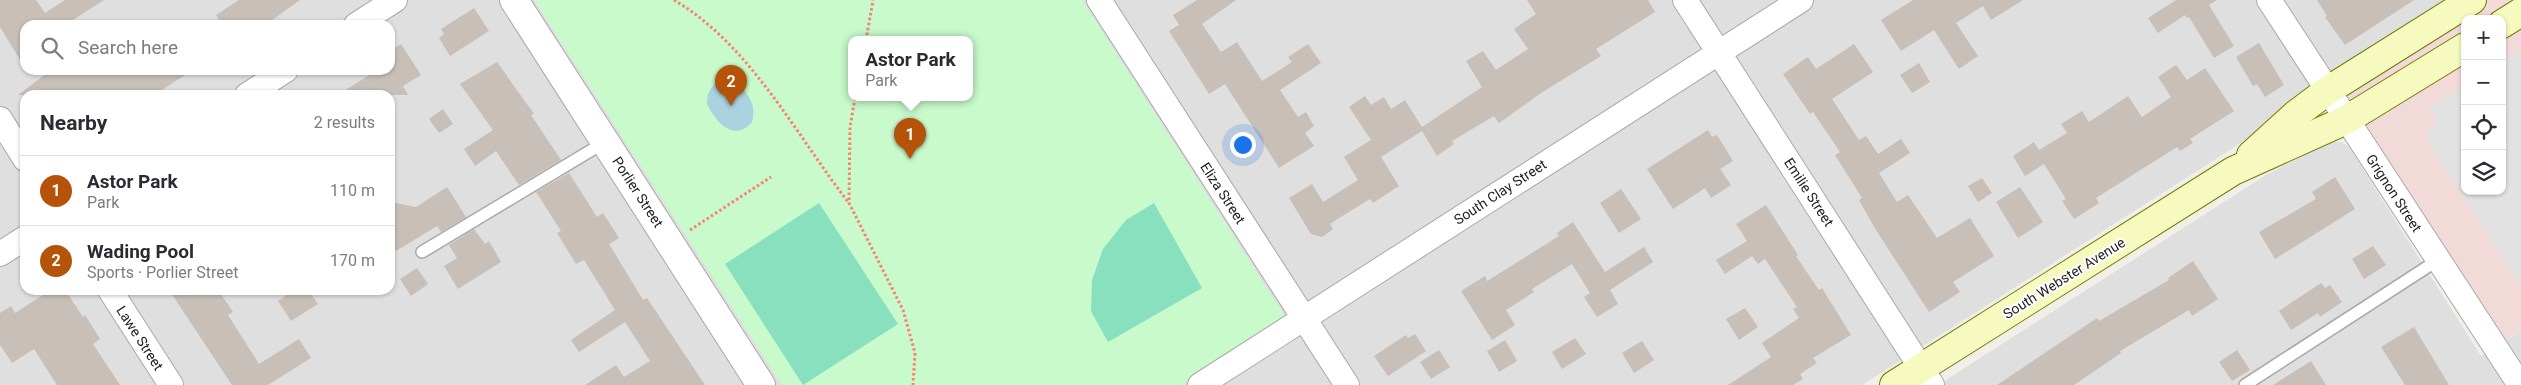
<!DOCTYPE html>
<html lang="en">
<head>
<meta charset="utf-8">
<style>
	:root { --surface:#fff; --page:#f2f2f3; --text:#2b2b33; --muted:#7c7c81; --line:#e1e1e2; --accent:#b45309 }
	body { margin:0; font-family:Roboto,sans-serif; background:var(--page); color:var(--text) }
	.controls { position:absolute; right:15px; top:15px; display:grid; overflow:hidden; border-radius:10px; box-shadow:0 1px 4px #0004 }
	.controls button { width:45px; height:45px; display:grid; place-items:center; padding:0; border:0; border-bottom:1px solid var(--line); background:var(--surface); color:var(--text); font:25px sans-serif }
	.you { position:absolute; left:1242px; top:144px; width:18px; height:18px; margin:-12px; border:4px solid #fff; border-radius:50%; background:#1a73e8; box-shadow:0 0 0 8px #1a73e833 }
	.badge { display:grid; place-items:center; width:32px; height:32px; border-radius:50%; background:var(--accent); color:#fff; font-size:16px; font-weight:700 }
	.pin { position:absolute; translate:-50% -41px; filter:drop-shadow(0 1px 2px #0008) }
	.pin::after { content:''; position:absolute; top:26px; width:18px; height:15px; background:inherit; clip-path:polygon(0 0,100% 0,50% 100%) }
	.popup { position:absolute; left:848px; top:36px; width:125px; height:65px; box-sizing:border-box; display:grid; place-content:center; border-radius:10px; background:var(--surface); filter:drop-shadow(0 1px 4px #0005); font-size:16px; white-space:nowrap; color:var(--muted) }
	.popup b { font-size:19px; color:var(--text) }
	.popup::after { content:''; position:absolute; left:50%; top:100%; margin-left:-10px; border:10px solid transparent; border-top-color:var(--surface) }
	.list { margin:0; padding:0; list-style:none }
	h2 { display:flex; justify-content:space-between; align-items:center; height:65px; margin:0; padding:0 20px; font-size:21px }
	h2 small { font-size:16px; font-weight:400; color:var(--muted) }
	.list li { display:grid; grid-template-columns:32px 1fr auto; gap:15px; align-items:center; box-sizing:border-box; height:70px; padding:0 20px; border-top:1px solid var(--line) }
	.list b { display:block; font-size:19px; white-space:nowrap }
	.list p { margin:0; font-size:16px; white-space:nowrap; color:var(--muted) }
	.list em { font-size:16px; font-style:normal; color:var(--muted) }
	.icon { flex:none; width:28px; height:28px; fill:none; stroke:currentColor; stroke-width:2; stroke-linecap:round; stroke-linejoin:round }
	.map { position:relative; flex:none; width:2521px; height:385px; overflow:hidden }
	.search { position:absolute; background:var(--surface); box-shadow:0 1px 4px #0004; left:20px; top:20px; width:375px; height:55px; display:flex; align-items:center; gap:12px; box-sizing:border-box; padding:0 18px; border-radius:15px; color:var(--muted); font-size:19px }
	.panel { position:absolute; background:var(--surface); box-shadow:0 1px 4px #0004; left:20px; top:90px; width:375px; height:205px; border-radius:15px }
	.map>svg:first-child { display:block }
	.residential { fill:#e0dfdf; fill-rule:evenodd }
	.commercial { fill:#f2dad9; fill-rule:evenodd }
	.park { fill:#c8facc; fill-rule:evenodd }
	.pitch { fill:#88e0be }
	.parking { fill:#e2e2e2 }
	.water { fill:#aad3df }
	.building { fill:#c7bfb8 }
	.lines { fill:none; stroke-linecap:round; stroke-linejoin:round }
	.service-casing { stroke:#a9a9a9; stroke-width:14 }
	.minor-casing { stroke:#a9a9a9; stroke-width:26 }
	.tertiary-casing { stroke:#a9a9a9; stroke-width:30 }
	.secondary-casing { stroke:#707d05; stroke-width:30 }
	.path { stroke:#fa8072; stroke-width:3; stroke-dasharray:2.5 2.5; stroke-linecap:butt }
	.service { stroke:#fff; stroke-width:11 }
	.minor { stroke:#fff; stroke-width:24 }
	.tertiary { stroke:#fff; stroke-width:28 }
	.secondary { stroke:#f7fabf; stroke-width:28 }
	.labels { text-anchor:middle; stroke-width:4; stroke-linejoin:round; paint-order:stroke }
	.street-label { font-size:14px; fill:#222; stroke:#fff }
</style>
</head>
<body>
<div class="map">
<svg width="2521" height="385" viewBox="0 0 2521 385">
	<rect width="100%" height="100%" fill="#f2efe9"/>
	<g class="residential">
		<path d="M0,0H2445L2289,104L2244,141L1862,385H0ZM25,25H390V70H25ZM851,40H969V98H851ZM25,95H390V290H25Z"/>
		<path d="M2330,142H2342L2349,147L2481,356L2521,331V385H1938L2266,175Z"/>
	</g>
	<path class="commercial" d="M2472,0H2521V331L2495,346L2327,91ZM2465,19H2502V191H2465Z"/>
	<path class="park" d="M534,0H1082L1286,318L1180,385H782ZM851,40H969V98H851Z"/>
	<g class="pitch">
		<path d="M819,203L898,324L803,385L725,264Z"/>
		<path d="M1154,203L1202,288L1108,342L1091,311L1092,280L1103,249L1126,220Z"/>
	</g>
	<path class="parking" d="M2521,50V286L2429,144L2427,138L2429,131L2437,124V119L2427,109L2465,85V191H2502V62Z"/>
	<path class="water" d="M721,80L735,81C748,93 757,105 752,122C733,143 716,122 707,104C707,92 711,85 721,80Z"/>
	<g class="building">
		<path d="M0,0H36L45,13L65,0H104L65,25H25V68L0,27Z"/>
		<path d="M239,0H300L265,25H222L216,15Z"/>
		<path d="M1197,0H1236L1202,24L1221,52L1237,42L1262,81L1292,62L1288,57L1308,44L1321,63L1280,90L1298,117L1306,112L1314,126L1305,133L1314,146L1279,168L1225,84L1209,94L1169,31L1179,25L1173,15Z"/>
		<path d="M1527,0H1648L1655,12L1596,49L1601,56L1541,93L1499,123L1494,116L1452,141L1454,144L1437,156L1422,131L1381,157L1399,186L1373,203L1370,199L1339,218L1330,224L1333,229L1322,237L1311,234L1289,198L1312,184L1323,202L1358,180L1344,157L1371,140L1349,107L1365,96L1371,105L1384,97L1391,109L1405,100L1422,127L1482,87L1466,61L1483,51L1496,70L1528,49L1514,29L1536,14Z"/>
		<path d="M1913,0H2023L1991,20L1983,6L1956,23L1978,56L1959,69L1934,30L1901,51L1881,20Z"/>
		<path d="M2176,0H2217L2209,5L2234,46L2214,58L2189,17L2187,18L2185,15L2158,33L2148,18Z"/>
		<path d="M2317,0H2414L2345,45L2325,17L2327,16Z"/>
		<path d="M474,8L489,31L450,56L439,38L444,34L441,29Z"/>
		<path d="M2259,43L2284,85L2265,97L2257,84L2253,86L2236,57Z"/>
		<path d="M401,44L421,75L403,86L408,95H338L377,70H390V51Z"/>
		<path d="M1854,44L1873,72L1832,99L1859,140L1866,136L1878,154L1901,139L1910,153L1879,173L1897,202L1908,195L1937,238L1970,218L1994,256L1953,282L1960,292L1929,312L1876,230L1859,200L1862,198L1835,155L1840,152L1813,112L1810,114L1783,74L1808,57L1816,69Z"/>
		<path d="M497,62L534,114L531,115L561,160L519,185L496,151L475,166L464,149L493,130L460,84Z"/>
		<path d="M1919,63L1930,82L1912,93L1900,75Z"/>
		<path d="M2176,65L2187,80L2205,68L2234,111L2190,139L2193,143L2180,151L2177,147L2096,198L2099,203L2074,219L2062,201L2066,199L2044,164L2025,176L2013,156L2034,142L2039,150L2067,133L2061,124L2082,111L2089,122L2128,96L2142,117L2171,97L2158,77Z"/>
		<path d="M51,70H193L154,95H18Z"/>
		<path d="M443,109L453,124L439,133L429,119Z"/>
		<path d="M1708,130L1712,137L1717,135L1733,161L1720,169L1731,185L1711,198L1705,188L1673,209L1647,169Z"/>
		<path d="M569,173L597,217L603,213L619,238L609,244L643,300L647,298L705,385H585L616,365L624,377L650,361L625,322L579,352L571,340L615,310L584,260L576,264L557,233L561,231L536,192Z"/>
		<path d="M2335,177L2355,209L2275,259L2259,232L2316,199L2312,192Z"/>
		<path d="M1982,178L1992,193L1978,202L1968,186Z"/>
		<path d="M447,187L466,217L441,232L437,226L396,251L390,242V202L416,207Z"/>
		<path d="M2020,187L2043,222L2018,238L1996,202Z"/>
		<path d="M1621,189L1641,219L1619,233L1600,203Z"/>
		<path d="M1766,205L1798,255L1796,256L1819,290L1822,288L1851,335L1813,358L1817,363L1800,374L1803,379L1793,385H1728L1771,357L1762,343L1799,318L1793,309L1797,307L1765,259L1758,264L1752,256L1725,274L1716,260L1747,241L1736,224Z"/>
		<path d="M1573,222L1605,272L1644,247L1653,262L1610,290L1618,304L1597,317L1584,297L1590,293L1572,264L1532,289L1534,292L1506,310L1515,325L1492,340L1461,291L1485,276L1487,281L1559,236L1557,233Z"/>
		<path d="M474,229L485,244L489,241L501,262L458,289L444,266L457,258L449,245Z"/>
		<path d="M2373,246L2386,265L2364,279L2352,259Z"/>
		<path d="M2193,261L2218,299L2192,316L2189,310L2120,351L2121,353L2074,385H1997L2097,318L2099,321L2169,280L2168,278Z"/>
		<path d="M417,268L428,284L411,296L400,279Z"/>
		<path d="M2321,283L2325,288L2330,285L2342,302L2320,317L2318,313L2291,330L2279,311Z"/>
		<path d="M51,290H65L83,317L85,315L100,339L93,344L120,385H57L34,349L12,363L0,345V313L11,306L15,313Z"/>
		<path d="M169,290H218L233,312L228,315L259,364L299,339L311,358L268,385H232Z"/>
		<path d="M294,290H308L318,304L291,321L278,301Z"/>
		<path d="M1745,308L1758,327L1739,340L1726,319Z"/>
		<path d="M2414,327L2449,385H2405L2381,347Z"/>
		<path d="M1415,334L1426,351L1388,376L1374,356L1406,335L1408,338Z"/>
		<path d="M1575,338L1586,354L1562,369L1552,352Z"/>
		<path d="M1505,340L1517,361L1499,372L1487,351Z"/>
		<path d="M1642,341L1654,360L1634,373L1622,353Z"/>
		<path d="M1439,350L1450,367L1431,379L1420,362Z"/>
		<path d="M2237,350L2250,370L2232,381L2219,362Z"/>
		<path d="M2311,361L2326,385H2273Z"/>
	</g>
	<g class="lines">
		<defs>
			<g id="service">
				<path d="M422,252L605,142"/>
				<path d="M2245,385L2438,260"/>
			</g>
			<g id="minor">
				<path d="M1099,0L1347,385"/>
				<path d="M1685,0L1932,385"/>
				<path d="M2269,0L2520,385"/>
				<path d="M356,25L395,0"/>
				<path d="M247,95L286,70"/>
				<path d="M0,119L25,159"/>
				<path d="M0,254L25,238"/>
				<path d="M110,290L171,385"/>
				<path d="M1200,385L1801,0"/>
			</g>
			<path id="tertiary" d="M514,0L761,385"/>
			<g id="secondary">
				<path d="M2502,24L2521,12"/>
				<path d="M2251,155L2295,115L2327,91L2472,0"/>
				<path d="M1894,385L2233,171L2346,120L2465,47"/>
			</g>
		</defs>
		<use href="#service" class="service-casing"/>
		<use href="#minor" class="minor-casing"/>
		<use href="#tertiary" class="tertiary-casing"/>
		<use href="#secondary" class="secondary-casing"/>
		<g class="path">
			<path d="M674,0C749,44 796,134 848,202"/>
			<path d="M866,40L873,0"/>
			<path d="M855,98L850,127L849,203L903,310L915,353L913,385"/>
			<path d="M690,230L771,177"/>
		</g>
		<use href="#service" class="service"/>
		<use href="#minor" class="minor"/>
		<use href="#tertiary" class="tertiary"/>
		<use href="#secondary" class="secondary"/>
	</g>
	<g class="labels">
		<g class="street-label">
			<text transform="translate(638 192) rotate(57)" y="5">Porlier Street</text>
			<text transform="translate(1500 192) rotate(-33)" y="5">South Clay Street</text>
			<text transform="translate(1809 192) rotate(57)" y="5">Emilie Street</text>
			<text transform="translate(1223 193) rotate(57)" y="5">Eliza Street</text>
			<text transform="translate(2394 193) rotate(57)" y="5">Grignon Street</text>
			<text transform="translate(2064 278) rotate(-32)" y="5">South Webster Avenue</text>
			<text transform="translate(140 338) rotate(57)" y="5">Lawe Street</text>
		</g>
	</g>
</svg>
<div class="controls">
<button>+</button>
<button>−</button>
<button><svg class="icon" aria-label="locate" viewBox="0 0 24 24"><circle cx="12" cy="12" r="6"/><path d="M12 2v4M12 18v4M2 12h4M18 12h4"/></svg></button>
<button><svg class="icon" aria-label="layers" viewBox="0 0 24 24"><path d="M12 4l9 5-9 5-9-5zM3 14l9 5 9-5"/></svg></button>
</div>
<div class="you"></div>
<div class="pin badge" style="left:910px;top:159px">1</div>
<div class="popup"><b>Astor Park</b>Park</div>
<div class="pin badge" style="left:731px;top:106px">2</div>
<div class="search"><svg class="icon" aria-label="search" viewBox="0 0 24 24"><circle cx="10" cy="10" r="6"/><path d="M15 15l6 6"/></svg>Search here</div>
<section class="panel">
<h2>Nearby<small>2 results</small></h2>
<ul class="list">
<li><span class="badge">1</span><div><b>Astor Park</b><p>Park</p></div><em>110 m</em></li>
<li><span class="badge">2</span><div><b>Wading Pool</b><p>Sports · Porlier Street</p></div><em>170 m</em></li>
</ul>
</section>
</div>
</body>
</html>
